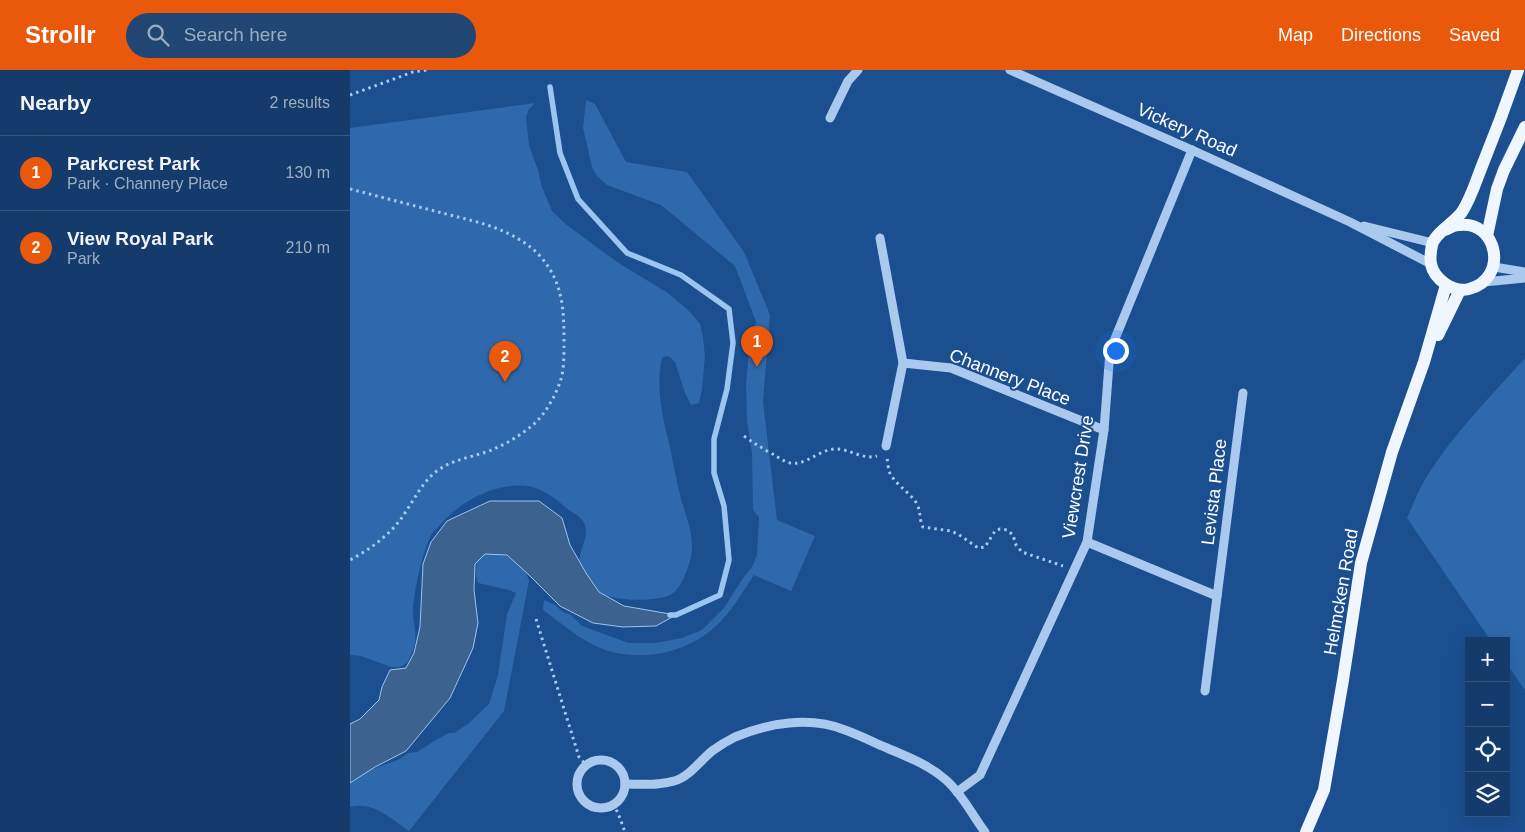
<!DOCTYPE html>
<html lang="en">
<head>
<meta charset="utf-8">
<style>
	:root { --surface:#143b6b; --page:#214673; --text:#f1f3f6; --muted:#9dadc1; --line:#33557e; --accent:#ea580c }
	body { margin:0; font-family:Helvetica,sans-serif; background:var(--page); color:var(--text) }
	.controls { position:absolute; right:15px; bottom:15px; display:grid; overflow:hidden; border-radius:0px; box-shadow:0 5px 20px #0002 }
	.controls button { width:45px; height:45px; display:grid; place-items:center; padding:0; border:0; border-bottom:1px solid var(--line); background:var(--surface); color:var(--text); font:25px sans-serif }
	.you { position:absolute; left:765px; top:280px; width:18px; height:18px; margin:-12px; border:4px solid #fff; border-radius:50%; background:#1a73e8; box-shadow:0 0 0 8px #1a73e833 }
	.badge { display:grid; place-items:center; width:32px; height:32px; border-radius:50%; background:var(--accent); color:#fff; font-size:16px; font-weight:700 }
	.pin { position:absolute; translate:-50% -41px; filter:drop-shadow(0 1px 2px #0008) }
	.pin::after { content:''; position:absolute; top:26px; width:18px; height:15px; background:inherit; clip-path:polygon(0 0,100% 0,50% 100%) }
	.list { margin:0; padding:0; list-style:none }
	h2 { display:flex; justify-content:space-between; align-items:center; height:65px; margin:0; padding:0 20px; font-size:21px }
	h2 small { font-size:16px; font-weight:400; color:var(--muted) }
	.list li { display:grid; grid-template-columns:32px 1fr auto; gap:15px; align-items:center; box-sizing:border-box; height:75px; padding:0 20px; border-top:1px solid var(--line) }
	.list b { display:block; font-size:19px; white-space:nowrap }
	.list p { margin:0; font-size:16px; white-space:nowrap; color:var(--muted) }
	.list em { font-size:16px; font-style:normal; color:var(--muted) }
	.icon { flex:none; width:28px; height:28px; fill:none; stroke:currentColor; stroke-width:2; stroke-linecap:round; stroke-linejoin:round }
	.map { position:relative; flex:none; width:1175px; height:762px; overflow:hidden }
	header { display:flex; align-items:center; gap:30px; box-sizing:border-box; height:70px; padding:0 25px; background:var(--accent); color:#fff }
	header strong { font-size:24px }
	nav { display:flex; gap:28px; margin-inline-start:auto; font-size:18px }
	.search { width:350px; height:45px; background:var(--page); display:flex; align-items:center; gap:12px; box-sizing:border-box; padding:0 18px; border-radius:28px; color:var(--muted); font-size:19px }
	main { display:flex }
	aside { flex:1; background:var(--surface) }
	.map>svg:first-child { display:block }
	.green { fill:#2e69ad }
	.water { fill:#3c6290; stroke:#9cc4f0 }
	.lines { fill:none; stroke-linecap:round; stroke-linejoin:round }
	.stream { stroke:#9cc4f0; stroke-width:5.5 }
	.path { stroke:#a9c9ee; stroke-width:3; stroke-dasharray:2.5 4; stroke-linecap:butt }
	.minor { stroke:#a9c9ee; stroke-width:9 }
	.major { stroke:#f0f6ff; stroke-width:12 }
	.labels { text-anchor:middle; stroke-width:4; stroke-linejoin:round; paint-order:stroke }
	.street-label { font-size:18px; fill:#fff; stroke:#1b4f8f }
</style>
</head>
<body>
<header>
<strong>Strollr</strong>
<div class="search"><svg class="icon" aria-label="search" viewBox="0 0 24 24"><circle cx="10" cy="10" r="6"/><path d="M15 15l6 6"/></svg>Search here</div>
<nav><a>Map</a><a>Directions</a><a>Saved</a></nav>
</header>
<main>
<aside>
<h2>Nearby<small>2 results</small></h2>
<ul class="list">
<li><span class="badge">1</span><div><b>Parkcrest Park</b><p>Park · Channery Place</p></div><em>130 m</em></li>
<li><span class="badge">2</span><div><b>View Royal Park</b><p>Park</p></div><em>210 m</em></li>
</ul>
</aside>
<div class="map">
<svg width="1175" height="762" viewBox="0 0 1175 762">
	<rect width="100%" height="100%" fill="#1b4f8f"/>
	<g class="green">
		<path d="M236,30L245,34L276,92L337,102L394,182L420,245L413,332L427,450L465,466L441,521L404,505C393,521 384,538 370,552C340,583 291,594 250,578C229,569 211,553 193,540L194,530L205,535L213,542L221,545L232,556L273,571L279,573H305L332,568L352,560L374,538L393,508L402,497L407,485L409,447L403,440L402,383L397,351L396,314L399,281L406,252L385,196L311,135L257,115L246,105L242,97L233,58Z"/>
		<path d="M185,33L179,39L176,47L179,75L188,100L192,117L202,141L218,156L270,194L318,223L341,243L350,254L353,267L355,287L352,319L349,333L341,335L335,323L325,292L320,287L316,286L312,288C305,317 313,348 320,377C323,394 327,412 331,429C337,449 346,470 340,491C337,501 331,518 322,524C307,533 254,532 243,518C238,514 232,506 230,500C224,482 247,462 229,447C227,444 223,443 220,441C208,431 197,421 182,417C149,410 112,430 91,454C88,457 84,461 81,465C72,484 65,517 63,538C62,550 67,562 65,572C64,579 60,587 57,593L50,597H41L11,586L0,585V58Z"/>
		<path d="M1175,288V620L1156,593V571H1141L1057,448C1063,434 1069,419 1077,406C1104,363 1141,326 1175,288Z"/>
		<path d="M169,482L179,511L154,641L59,761C41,749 24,731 0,737V704L9,700L23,699L50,689L58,683L67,682L86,670L99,663H104L118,654L139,634L148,605L157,544L166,523L159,520L128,513L126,505L127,483Z"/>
	</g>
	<path class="water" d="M140,431H189L212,448L220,475L236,503L249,522L274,536L326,545L306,556L273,557L243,553L210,536L179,505L157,485L135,484L125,494L124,520L128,553L123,578L100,628L56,681L25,697L0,713V654L10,649L29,630L32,617L40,600L56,598L64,583L70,557L73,494L81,472L97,451Z"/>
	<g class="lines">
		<path class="stream" d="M200,17L210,83L228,129L277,183L331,205L379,239L383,273L377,319L364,369V403L374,436L379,490L370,525L326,545H320"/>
		<g class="path">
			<path d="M0,25L63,2L77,0"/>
			<path d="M0,119L131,153C153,160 174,169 190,186C214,213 214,242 214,275C214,285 214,299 211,309C206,325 196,343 184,354C171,365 155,375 139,381C119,388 99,390 83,404C69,417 61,436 50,450C37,467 19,480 0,490"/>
			<path d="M394,366C402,372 409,376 417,381C432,388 438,399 457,390C466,386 475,379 486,379C500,379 513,390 527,386"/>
			<path d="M537,389C538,392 538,397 539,401C544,414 560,422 567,434C571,442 569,450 573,457L601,461L608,464L628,478L635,477L645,461L650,459L657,460L663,465L666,475L672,482L713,496"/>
			<path d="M186,549L229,687L236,695"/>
			<path d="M263,734L268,743L275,762"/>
		</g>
		<g class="minor">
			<path d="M660,0L842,80L1000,152L1081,194"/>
			<path d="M480,48L498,11L508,0"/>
			<path d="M1014,156L1083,173"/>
			<path d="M530,168L553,293L536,376"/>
			<path d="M1144,197L1175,202"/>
			<path d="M1134,212L1175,208"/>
			<path d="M553,293L601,298L754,360"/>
			<path d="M737,472L867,526"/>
			<path d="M855,621L893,323"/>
			<circle cx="251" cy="714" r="24"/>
			<path d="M275,714C291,714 308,716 324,711C339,707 350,691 362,681C369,676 377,671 385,667C418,653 460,646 495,660C509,665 523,672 537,678C558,687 579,695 596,710C613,725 622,745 635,762"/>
			<path d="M607,722L630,705L737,472L754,360L760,281L842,80"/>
		</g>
		<g class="major">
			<path d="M1095,160C1099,158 1104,155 1109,155C1148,150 1159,209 1119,219C1103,223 1084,209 1081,194C1080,189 1081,180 1082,175C1084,164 1105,152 1112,142C1121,128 1126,111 1132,96C1145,64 1157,32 1168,0"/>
			<path d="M1137,166L1147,119L1154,100L1175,57"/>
			<path d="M1088,265L1110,220"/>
			<path d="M956,762L974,720L993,610L1011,493L1042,382L1074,292L1096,215"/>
		</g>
	</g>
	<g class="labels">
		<g class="street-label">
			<text transform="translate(837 60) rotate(24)" y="6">Vickery Road</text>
			<text transform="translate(660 307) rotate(21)" y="6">Channery Place</text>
			<text transform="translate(728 407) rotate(-81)" y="6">Viewcrest Drive</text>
			<text transform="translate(864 422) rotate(-83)" y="6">Levista Place</text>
			<text transform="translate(991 522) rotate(-80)" y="6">Helmcken Road</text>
		</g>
	</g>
</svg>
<div class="controls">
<button>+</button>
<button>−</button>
<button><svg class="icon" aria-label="locate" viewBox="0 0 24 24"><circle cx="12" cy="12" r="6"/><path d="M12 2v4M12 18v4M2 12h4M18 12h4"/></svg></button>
<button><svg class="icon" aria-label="layers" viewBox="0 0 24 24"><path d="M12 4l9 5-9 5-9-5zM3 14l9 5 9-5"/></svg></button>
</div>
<div class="you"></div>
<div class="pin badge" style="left:407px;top:297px">1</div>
<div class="pin badge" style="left:155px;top:312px">2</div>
</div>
</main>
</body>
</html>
